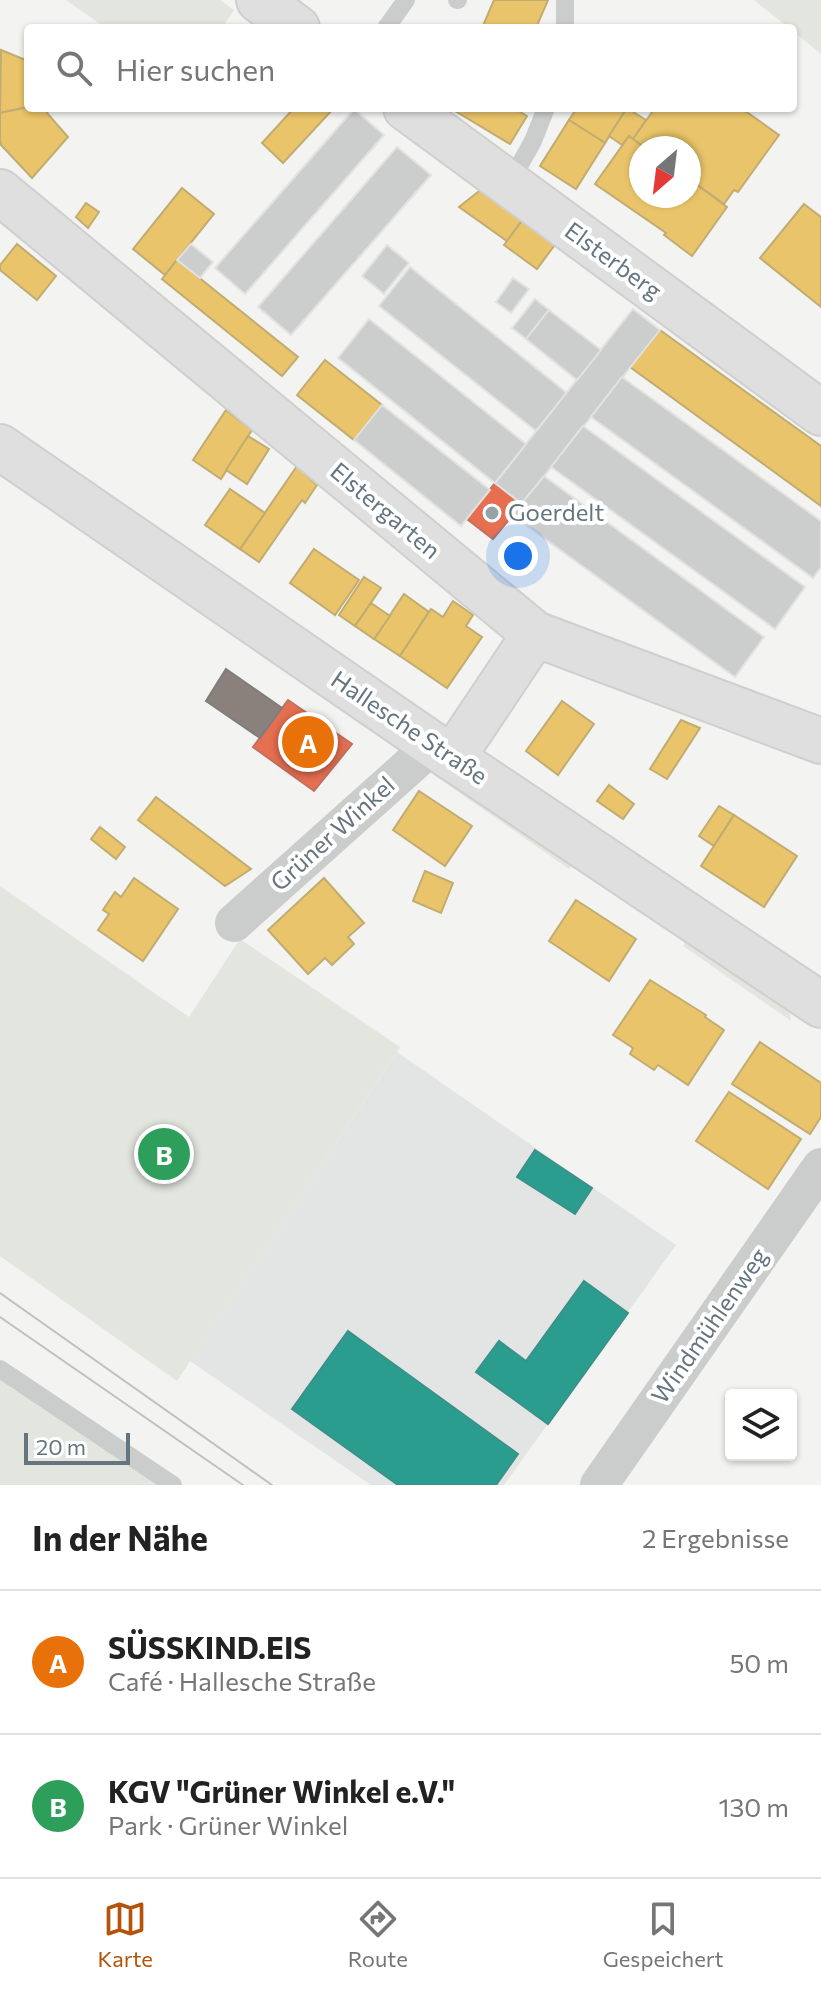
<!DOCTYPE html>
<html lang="de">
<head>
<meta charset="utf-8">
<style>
	:root { --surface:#fff; --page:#f2f2f2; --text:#222; --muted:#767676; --line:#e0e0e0; --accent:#b45309 }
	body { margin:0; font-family:Commissioner,sans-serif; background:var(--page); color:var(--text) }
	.controls { position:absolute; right:24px; bottom:24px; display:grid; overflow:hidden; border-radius:8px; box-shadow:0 2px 6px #0004 }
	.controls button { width:72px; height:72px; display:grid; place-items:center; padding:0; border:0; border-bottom:2px solid var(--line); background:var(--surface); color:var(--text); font:40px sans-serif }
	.compass { position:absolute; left:629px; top:136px; width:72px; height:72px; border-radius:50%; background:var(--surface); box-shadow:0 2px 6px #0004; rotate:208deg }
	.scale { position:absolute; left:24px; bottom:20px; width:106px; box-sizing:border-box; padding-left:8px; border:4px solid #647580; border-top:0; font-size:22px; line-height:28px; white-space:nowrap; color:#647580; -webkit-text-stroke:6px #fff; paint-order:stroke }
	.you { position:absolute; left:518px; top:556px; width:28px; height:28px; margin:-20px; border:6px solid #fff; border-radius:50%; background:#1a73e8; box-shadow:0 0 0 12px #1a73e833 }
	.badge { display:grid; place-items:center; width:52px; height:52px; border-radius:50%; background:var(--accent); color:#fff; font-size:26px; font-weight:700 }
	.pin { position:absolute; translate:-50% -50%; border:4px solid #fff; box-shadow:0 2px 8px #0006 }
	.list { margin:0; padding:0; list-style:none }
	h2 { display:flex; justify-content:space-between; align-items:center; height:104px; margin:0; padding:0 32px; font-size:34px }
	h2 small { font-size:26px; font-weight:400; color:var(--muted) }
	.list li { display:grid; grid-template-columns:52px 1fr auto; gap:24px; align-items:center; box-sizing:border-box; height:144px; padding:0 32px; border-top:2px solid var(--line) }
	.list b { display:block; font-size:30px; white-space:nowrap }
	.list p { margin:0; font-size:26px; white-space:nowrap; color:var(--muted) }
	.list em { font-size:26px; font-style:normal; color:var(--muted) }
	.icon { flex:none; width:44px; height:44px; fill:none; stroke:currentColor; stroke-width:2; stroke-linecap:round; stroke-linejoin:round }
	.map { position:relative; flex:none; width:821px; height:1485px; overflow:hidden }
	.search { position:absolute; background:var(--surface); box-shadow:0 2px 6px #0004; left:24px; right:24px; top:24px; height:88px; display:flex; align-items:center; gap:20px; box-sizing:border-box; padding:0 28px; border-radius:8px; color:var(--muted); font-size:30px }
	.sheet { height:392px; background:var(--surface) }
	nav { display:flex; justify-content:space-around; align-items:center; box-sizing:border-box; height:112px; border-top:2px solid var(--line); background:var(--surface); font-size:22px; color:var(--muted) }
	nav a { display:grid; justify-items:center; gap:4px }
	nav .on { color:var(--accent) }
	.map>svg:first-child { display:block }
	.built { fill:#e3e4e4 }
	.green { fill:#e2e6df }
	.homes { fill:#e9c46a; stroke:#c1ac71; stroke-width:2 }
	.shops { fill:#e76f51; stroke:#c0715f; stroke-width:2 }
	.schools { fill:#2a9d8f; stroke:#3b918a; stroke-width:2 }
	.industry { fill:#8a817c; stroke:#7f7d7d; stroke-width:2 }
	.building { fill:#cccecd; stroke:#e2e2e1; stroke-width:2 }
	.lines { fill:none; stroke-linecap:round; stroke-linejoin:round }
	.secondary-casing { stroke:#cfcfcf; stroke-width:48 }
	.lane { stroke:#cbcccc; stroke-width:18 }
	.street { stroke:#cbcccc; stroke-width:38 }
	.secondary { stroke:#dfdfe0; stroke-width:44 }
	.tram { stroke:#c0c1c1; stroke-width:2 }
	.poi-dot { fill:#96a1a8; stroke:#fff; stroke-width:3 }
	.labels { text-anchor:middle; stroke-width:8; stroke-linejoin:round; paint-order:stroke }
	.street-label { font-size:24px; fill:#647580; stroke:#fff }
	.poi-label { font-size:24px; fill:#647580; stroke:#fff; text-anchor:start }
</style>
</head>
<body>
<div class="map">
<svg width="821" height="1485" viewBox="0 0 821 1485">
	<rect width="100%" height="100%" fill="#f3f3f1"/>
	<path class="built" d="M397,1052L676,1245L504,1485H371L190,1361Z"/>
	<g class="green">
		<path d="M66,0H220L234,10L222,28H106Z"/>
		<path d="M754,0H821V54L793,31V28H789Z"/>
		<path d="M436,770L574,861L569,869L428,771Z"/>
		<path d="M0,886L189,1017L240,939L400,1047L177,1381L0,1256Z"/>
		<path d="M687,939L789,1010L791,1021L683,946Z"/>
		<path d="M0,1378L161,1485H0Z"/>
	</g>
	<g class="homes">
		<path d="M494,0H548L536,28H482Z"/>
		<path d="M1,50L28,61V107L0,113Z"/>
		<path d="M28,107L50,108L47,113L68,137L32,178L1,145L0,141V113Z"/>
		<path d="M294,108H334L283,163L262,143Z"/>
		<path d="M457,108H514L527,116L510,144L455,111Z"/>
		<path d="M577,108H627L605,143L569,120Z"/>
		<path d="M627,108L646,120L633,139L629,136L622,145L609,136Z"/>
		<path d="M655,108H741L779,135L738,192L734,190L724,204L689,179V148H645L633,139Z"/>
		<path d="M569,120L605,143L576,189L540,166Z"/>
		<path d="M629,136L645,148H641V196H689V179L727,207L692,256L664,235L666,233L595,184Z"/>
		<path d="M182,188L214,214L165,275L133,249Z"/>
		<path d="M483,188L524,218L507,241L459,207Z"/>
		<path d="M86,203L99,212L88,228L76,217Z"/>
		<path d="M804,204L821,217V307L760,258Z"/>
		<path d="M524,218L557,242L537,269L504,245Z"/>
		<path d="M17,244L56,276L37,300L0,270V265Z"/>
		<path d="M177,260L298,357L282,376L162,279Z"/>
		<path d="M660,330L821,446V506L630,367Z"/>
		<path d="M325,360L382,405L354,440L297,395Z"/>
		<path d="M226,410L252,430L221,479L193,460Z"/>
		<path d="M248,436L269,449L247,484L226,470Z"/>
		<path d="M297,466L317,485L305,503L302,500L259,562L240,549Z"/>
		<path d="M230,489L265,513L240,549L205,525Z"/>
		<path d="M314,549L359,580L335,615L290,583Z"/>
		<path d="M364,577L381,588L355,626L339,615Z"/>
		<path d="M404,594L429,612L400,656L374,639Z"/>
		<path d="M453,601L473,615L466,626L482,637L447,688L400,656L431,609L443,617Z"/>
		<path d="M371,603L390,616L374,639L355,626Z"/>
		<path d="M562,701L594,724L558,775L526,751Z"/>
		<path d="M681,720L700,728L667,779L650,769Z"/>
		<path d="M609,785L634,804L623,819L597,801Z"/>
		<path d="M419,791L472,826L445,866L393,830Z"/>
		<path d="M156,797L251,869L225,886L138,820Z"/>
		<path d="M719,806L734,815L714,846L699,836Z"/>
		<path d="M734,815L797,856L764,907L701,866Z"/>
		<path d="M100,827L125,847L116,859L91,839Z"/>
		<path d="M425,871L453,883L441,913L413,901Z"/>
		<path d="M134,878L178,909L143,961L98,930L109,914L103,910L115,892L121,897Z"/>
		<path d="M324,878L364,923L348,937L354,944L332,965L325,958L308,974L268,930Z"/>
		<path d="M576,900L636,939L609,981L549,941Z"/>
		<path d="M650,980L706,1015L705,1017L724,1030L688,1085L658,1065L654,1070L630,1054L633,1048L613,1035Z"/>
		<path d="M760,1042L821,1083V1117L810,1134L732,1084Z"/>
		<path d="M729,1092L801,1139L768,1189L696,1141Z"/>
	</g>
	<g class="shops">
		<path d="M495,483L522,504L493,539L467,519Z"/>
		<path d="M288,700L352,744L314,791L253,747Z"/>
	</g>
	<g class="schools">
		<path d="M535,1150L592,1188L575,1214L517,1177Z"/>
		<path d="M584,1281L628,1313L548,1424L476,1372L499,1341L526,1361Z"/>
		<path d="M348,1331L518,1454L496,1485H398L292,1409Z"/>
	</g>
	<path class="industry" d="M226,669L282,708L260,738L206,701Z"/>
	<g class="building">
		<path d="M354,109L384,135L245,294L215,268Z"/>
		<path d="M397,147L431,175L291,335L258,307Z"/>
		<path d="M191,244L213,262L200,278L177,260Z"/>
		<path d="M387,245L409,263L384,294L362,276Z"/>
		<path d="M410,267L567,393L536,431L379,306Z"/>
		<path d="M513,278L529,289L511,313L496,302Z"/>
		<path d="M535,299L549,310L526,339L512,328Z"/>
		<path d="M633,309L660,330L522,504L495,483Z"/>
		<path d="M549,310L601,350L577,380L526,339Z"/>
		<path d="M369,319L526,444L495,483L338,358Z"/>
		<path d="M622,377L821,521V567L813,578L591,417Z"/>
		<path d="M382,405L490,490L461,526L354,440Z"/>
		<path d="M583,426L805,587L775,629L551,467Z"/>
		<path d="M544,476L764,637L735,677L512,515Z"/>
	</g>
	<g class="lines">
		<defs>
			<g id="secondary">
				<path d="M259,0L297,28"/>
				<path d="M406,108L821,413"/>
				<path d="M0,192L535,634L821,741"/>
				<path d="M0,447L433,745L821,1005"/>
				<path d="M452,758L535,634"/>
			</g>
		</defs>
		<use href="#secondary" class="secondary-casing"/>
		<g class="lane">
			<path d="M457,0H458"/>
			<path d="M386,28L406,0"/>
			<path d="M565,28V0"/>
			<path d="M509,184L533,141L546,108"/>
			<path d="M0,1369L173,1485"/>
		</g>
		<g class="street">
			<path d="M234,923L433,745"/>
			<path d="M599,1485L821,1167"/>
		</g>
		<use href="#secondary" class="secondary"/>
		<g class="tram">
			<path d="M0,1293L272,1485"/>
			<path d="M0,1317L243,1485"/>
		</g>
	</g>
	<circle class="poi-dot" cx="492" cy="513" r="8"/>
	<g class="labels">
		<g class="street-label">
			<text transform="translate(613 261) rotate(36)" y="8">Elsterberg</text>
			<text transform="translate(385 511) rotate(40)" y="8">Elstergarten</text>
			<text transform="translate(409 728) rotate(34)" y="8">Hallesche Straße</text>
			<text transform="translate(333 834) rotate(-42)" y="8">Grüner Winkel</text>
			<text transform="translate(710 1326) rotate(-55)" y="8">Windmühlenweg</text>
		</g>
		<g class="poi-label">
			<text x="508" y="521">Goerdelt</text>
		</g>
	</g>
</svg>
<div class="controls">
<button><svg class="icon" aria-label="layers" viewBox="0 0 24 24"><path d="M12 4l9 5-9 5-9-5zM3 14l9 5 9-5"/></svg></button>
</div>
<svg class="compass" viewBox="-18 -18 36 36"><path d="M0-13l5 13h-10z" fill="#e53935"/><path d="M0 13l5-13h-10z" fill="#767676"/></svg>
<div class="scale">20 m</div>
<div class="you"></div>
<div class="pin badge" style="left:308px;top:742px;background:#e8710a">A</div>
<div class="pin badge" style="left:164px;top:1154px;background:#2e9e5b">B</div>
<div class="search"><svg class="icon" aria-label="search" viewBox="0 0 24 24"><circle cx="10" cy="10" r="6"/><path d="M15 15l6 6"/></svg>Hier suchen</div>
</div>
<section class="sheet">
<h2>In der Nähe<small>2 Ergebnisse</small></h2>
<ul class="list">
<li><span class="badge" style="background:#e8710a">A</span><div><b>SÜSSKIND.EIS</b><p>Café · Hallesche Straße</p></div><em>50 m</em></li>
<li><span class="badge" style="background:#2e9e5b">B</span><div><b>KGV &quot;Grüner Winkel e.V.&quot;</b><p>Park · Grüner Winkel</p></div><em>130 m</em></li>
</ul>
</section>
<nav>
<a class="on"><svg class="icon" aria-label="map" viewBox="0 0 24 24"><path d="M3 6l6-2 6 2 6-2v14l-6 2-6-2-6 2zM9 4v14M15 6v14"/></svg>Karte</a>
<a><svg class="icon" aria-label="directions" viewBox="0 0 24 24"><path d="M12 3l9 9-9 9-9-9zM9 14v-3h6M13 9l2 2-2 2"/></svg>Route</a>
<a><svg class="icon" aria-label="saved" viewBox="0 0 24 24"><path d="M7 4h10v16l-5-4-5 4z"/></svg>Gespeichert</a>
</nav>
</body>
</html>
